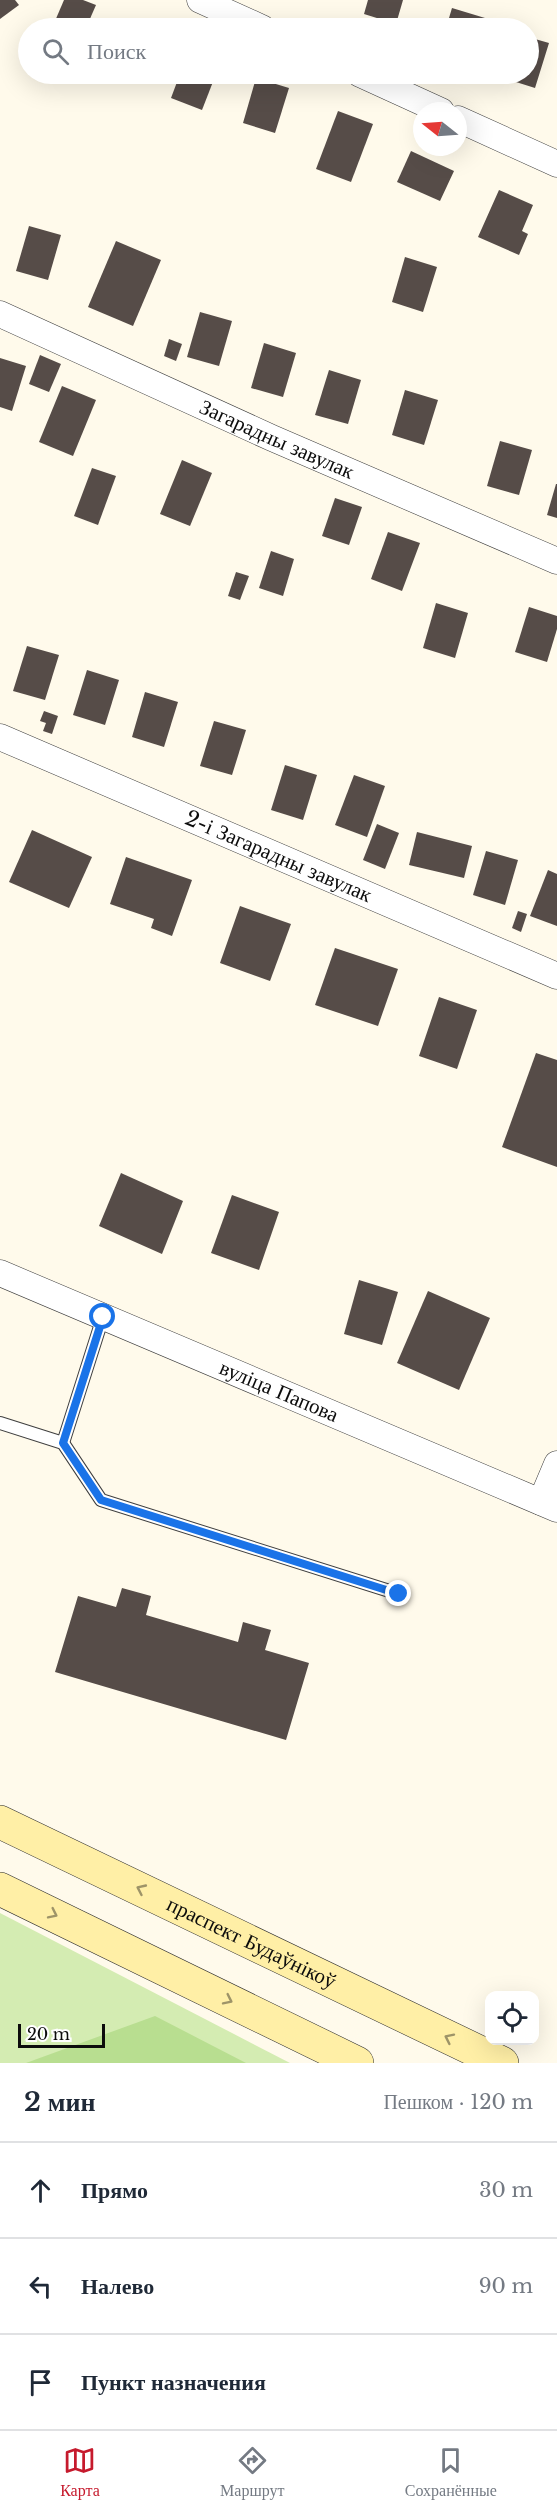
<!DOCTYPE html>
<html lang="ru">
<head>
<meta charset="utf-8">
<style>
	:root { --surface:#fff; --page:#f2f2f3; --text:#1f2937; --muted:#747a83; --line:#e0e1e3; --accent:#c61a2d }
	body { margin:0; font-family:"Libre Baskerville",serif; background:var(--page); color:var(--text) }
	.controls { position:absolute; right:18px; bottom:18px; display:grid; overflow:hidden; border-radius:12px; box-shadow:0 6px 24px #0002 }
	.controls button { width:54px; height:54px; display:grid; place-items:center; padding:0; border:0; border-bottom:2px solid var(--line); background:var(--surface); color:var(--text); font:30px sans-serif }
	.compass { position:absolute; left:413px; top:102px; width:54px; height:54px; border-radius:50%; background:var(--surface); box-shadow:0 6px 24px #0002; rotate:287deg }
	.scale { position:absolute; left:18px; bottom:15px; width:87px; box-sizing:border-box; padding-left:6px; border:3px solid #0c0c0c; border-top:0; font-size:16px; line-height:21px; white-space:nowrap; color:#0c0c0c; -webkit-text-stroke:4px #fff; paint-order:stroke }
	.stop { position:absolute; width:18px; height:18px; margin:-14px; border:4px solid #1a73e8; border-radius:50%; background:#fff }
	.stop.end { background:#1a73e8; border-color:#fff; box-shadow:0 2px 6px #0008 }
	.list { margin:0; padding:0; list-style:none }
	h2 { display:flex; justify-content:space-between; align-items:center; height:78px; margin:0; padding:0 24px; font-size:26px }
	h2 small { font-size:20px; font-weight:400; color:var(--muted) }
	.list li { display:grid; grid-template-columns:39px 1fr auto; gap:18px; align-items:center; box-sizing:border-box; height:96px; padding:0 24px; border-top:2px solid var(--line) }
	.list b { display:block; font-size:22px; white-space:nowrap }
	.list em { font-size:20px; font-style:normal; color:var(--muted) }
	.icon { flex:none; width:33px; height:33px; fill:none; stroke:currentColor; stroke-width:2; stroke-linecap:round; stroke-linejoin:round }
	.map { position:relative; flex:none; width:557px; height:2063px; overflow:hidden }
	.search { position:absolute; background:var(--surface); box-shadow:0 6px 24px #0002; left:18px; right:18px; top:18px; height:66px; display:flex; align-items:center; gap:15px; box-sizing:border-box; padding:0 21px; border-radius:33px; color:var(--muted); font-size:22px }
	.sheet { height:366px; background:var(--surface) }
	nav { display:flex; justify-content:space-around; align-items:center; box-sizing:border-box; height:84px; border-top:2px solid var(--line); background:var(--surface); font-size:16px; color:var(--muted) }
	nav a { display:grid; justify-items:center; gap:3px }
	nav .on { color:var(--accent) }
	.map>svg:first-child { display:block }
	.green { fill:#d4ecb2 }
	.forest { fill:#b8de90 }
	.building { fill:#564c48 }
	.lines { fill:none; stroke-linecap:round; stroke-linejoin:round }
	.service-casing { stroke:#3f3f3f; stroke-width:14 }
	.minor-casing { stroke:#3f3f3f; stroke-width:27 }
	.secondary-casing { stroke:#2e2e2e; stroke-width:34 }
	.service { stroke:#fff; stroke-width:12 }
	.minor { stroke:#fff; stroke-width:26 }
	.secondary { stroke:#ffefa6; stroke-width:33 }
	.oneway { stroke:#9e9468 }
	.route { stroke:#1a73e8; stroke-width:8 }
	.labels { text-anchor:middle; stroke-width:6; stroke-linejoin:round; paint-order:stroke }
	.street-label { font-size:21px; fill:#0c0c0c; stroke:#fff }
</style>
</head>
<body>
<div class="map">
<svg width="557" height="2063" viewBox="0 0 557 2063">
	<rect width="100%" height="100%" fill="#fffaeb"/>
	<path class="green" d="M0,1913L290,2063H0Z"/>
	<path class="forest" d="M155,2016L246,2063H26Z"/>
	<g class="building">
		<path d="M0,0H15L19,5L0,19Z"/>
		<path d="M64,0H83L96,5L86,28H52Z"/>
		<path d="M368,0H403L396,24L364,14Z"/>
		<path d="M452,8L485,18L481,28H446Z"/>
		<path d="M122,18L157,28H119Z"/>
		<path d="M528,37L549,43L535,88L503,78L505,74H528Z"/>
		<path d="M180,74H216L202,110L171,98Z"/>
		<path d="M256,78L289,88L275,133L243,123Z"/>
		<path d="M338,111L373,124L351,182L316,169Z"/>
		<path d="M411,151L454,171L440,201L397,182Z"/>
		<path d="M499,190L533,205L522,231L528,234L519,255L478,237Z"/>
		<path d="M29,226L61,235L48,280L16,271Z"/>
		<path d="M116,241L161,260L133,326L88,307Z"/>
		<path d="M405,257L437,267L423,312L392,302Z"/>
		<path d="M200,312L232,321L219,366L187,357Z"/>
		<path d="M169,339L182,344L176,361L164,356Z"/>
		<path d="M264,343L296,353L283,397L251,388Z"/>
		<path d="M40,355L61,364L49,392L29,384Z"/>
		<path d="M0,358L26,366L12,411L0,407Z"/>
		<path d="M329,370L361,380L348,424L315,415Z"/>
		<path d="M62,386L96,400L73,456L39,442Z"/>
		<path d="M405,390L438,400L424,445L392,435Z"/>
		<path d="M500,441L532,450L519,495L487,486Z"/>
		<path d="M182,460L212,473L190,526L160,514Z"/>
		<path d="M92,468L116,476L98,525L74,516Z"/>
		<path d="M556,484H557V518L547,515Z"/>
		<path d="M335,498L362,507L349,545L322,536Z"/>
		<path d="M388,532L420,543L402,591L371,579Z"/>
		<path d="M271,551L294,559L283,596L259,588Z"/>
		<path d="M236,572L249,576L240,600L228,596Z"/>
		<path d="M436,603L468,613L455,658L423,648Z"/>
		<path d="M529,607L557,616V629L547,662L515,652Z"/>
		<path d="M27,646L59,655L45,700L13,691Z"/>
		<path d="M87,670L119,680L105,725L73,715Z"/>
		<path d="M145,692L178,702L164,747L132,737Z"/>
		<path d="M44,711L58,716L52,734L43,731L46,723L40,721Z"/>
		<path d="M214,721L246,730L232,775L200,766Z"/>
		<path d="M285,765L317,775L303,820L271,810Z"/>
		<path d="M354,775L385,786L367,837L335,825Z"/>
		<path d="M377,824L399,833L385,869L363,860Z"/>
		<path d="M32,830L92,857L69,908L9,882Z"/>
		<path d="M417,832L472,846L464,878L409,865Z"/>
		<path d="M486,851L518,860L505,905L473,895Z"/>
		<path d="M126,857L192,880L172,936L151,928L154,919L110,904Z"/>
		<path d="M548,870L557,874V926L530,916Z"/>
		<path d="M240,906L291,924L270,981L220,963Z"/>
		<path d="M518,911L527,914L521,932L512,928Z"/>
		<path d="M335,948L398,969L378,1026L315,1005Z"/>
		<path d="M439,997L477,1010L457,1069L419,1056Z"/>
		<path d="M536,1053L557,1060V1167L502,1147Z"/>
		<path d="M121,1173L183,1201L162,1254L99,1226Z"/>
		<path d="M232,1195L279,1212L259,1270L211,1253Z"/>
		<path d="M359,1280L398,1292L382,1345L344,1334Z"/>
		<path d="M428,1291L490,1318L459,1390L397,1363Z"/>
		<path d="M122,1588L151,1596L146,1615L238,1642L243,1622L271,1630L265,1650L309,1663L286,1740L55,1672L78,1596L116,1607Z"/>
	</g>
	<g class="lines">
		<defs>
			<g id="service">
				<path d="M0,1423L63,1443L101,1500L399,1594"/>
				<path d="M63,1443L103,1317"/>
			</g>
			<g id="minor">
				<path d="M200,0L262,28"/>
				<path d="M360,74L441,111"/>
				<path d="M458,119L557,164"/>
				<path id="s1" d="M0,314L272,438L557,561"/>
				<path id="s2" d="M0,737L557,976"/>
				<path id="s3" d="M0,1273L557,1509"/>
				<path d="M541,1502L557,1464"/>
			</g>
			<g id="secondary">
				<path id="s4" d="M0,1822L502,2063"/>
				<path d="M0,1889L357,2063"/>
			</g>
		</defs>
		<use href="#service" class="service-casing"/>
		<use href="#minor" class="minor-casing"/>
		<use href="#secondary" class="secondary-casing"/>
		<use href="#service" class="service"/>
		<use href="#minor" class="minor"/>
		<use href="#secondary" class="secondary"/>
	</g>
	<defs><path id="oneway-chevron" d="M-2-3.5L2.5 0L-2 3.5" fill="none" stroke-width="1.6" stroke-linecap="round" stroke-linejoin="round" transform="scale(1.5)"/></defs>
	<g class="oneway">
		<use href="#oneway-chevron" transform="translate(141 1889) rotate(-155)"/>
		<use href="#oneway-chevron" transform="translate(53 1914) rotate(26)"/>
		<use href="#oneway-chevron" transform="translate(228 2000) rotate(26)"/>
		<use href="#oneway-chevron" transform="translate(449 2038) rotate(-154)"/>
	</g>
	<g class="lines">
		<path class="route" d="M103,1317L63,1443L101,1500L399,1594"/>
	</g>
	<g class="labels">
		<g class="street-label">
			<text dy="7" stroke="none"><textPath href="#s1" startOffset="304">Загарадны завулак</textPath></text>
			<text dy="7" stroke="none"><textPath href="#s2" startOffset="303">2-і Загарадны завулак</textPath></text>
			<text dy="7" stroke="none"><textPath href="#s3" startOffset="303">вуліца Папова</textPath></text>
			<text dy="7" stroke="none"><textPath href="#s4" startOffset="279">праспект Будаўнікоў</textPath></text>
		</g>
	</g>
</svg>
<div class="controls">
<button><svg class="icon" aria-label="locate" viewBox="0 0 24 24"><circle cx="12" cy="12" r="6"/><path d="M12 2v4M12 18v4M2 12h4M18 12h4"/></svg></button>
</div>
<svg class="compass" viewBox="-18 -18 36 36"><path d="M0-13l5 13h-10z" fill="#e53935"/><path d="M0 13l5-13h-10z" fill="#747a83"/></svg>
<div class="scale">20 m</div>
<div class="stop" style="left:103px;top:1317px"></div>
<div class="stop end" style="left:399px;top:1594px"></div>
<div class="search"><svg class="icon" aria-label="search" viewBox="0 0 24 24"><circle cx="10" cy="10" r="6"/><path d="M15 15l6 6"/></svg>Поиск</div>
</div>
<section class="sheet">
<h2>2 мин<small>Пешком · 120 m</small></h2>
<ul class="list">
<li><svg class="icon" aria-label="ahead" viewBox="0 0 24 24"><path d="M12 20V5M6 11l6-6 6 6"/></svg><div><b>Прямо</b></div><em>30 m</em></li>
<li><svg class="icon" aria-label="left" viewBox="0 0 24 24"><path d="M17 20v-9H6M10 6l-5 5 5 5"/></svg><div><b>Налево</b></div><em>90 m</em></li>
<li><svg class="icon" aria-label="arrive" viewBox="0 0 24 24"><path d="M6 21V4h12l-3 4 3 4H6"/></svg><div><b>Пункт назначения</b></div></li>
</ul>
</section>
<nav>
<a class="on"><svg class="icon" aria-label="map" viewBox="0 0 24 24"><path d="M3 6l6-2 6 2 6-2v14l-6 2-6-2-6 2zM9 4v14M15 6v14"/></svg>Карта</a>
<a><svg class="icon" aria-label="directions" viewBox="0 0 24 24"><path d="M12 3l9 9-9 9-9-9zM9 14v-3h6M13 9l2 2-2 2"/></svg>Маршрут</a>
<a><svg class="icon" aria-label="saved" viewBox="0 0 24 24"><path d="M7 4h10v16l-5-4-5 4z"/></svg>Сохранённые</a>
</nav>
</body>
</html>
